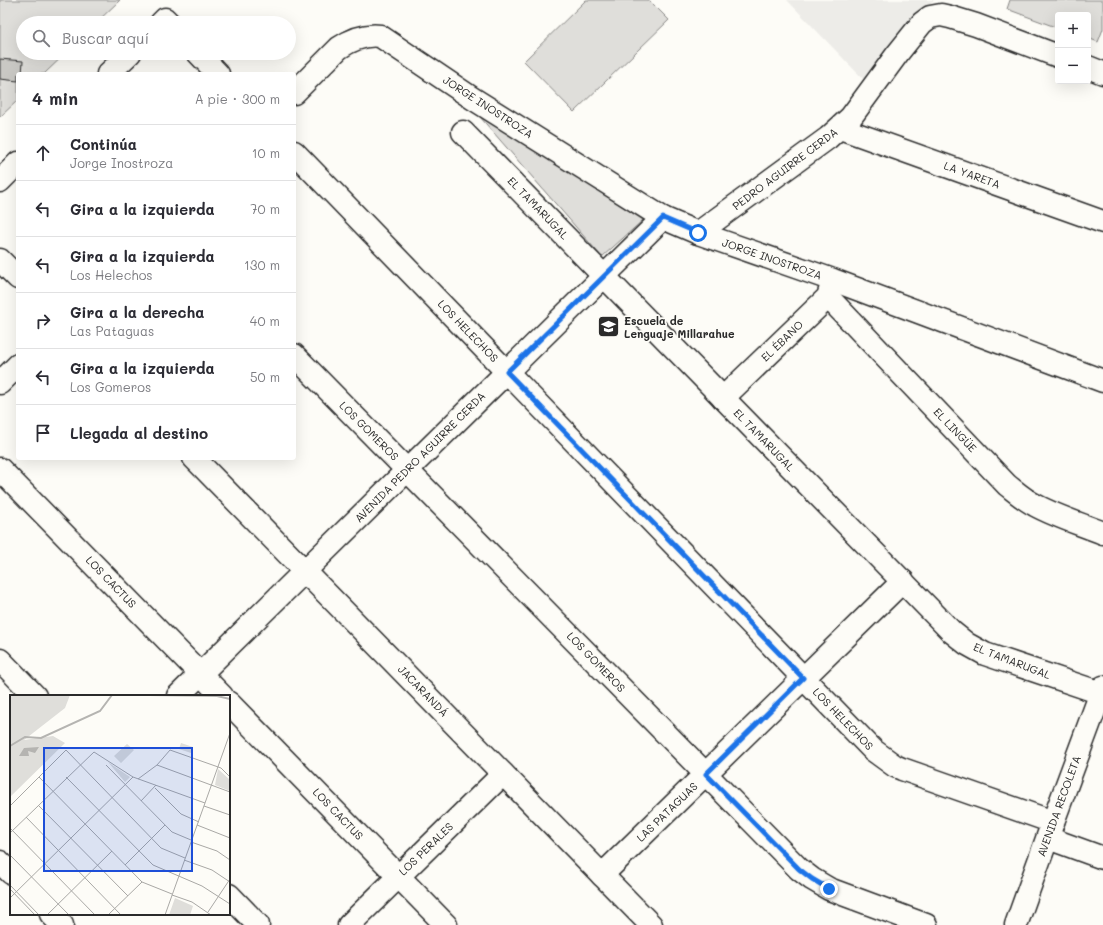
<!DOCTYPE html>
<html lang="es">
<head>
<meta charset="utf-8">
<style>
	:root { --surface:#fff; --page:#f7f7f7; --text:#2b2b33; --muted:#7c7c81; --line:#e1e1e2 }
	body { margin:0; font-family:Mali,sans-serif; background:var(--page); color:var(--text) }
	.controls { position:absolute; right:12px; top:12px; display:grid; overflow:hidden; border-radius:4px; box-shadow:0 4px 16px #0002 }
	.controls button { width:36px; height:36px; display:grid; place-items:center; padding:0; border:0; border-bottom:1px solid var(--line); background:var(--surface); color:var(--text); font:20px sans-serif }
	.stop { position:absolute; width:12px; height:12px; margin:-9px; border:3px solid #1a73e8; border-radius:50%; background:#fff }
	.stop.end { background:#1a73e8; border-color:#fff; box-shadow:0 1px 4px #0008 }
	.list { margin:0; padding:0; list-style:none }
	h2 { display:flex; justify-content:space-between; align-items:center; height:52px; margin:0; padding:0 16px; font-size:17px }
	h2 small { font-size:13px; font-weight:400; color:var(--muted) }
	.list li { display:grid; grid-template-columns:26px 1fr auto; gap:12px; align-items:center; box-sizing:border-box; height:56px; padding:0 16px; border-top:1px solid var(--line) }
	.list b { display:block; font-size:15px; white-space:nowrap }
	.list p { margin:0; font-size:13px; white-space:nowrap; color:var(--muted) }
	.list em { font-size:13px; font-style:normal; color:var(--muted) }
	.icon { flex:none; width:22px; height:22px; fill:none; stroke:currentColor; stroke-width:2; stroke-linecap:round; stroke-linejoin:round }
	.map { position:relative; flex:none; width:1103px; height:925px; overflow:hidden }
	.search { position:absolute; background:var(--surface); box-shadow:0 4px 16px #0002; left:16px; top:16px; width:280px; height:44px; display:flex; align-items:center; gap:10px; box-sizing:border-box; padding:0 14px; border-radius:22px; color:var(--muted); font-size:15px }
	.panel { position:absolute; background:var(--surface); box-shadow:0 4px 16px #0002; left:16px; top:72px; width:280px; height:388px; border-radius:4px }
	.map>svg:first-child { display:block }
	.built { fill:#edece8 }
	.green { fill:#dfdeda; stroke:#858482 }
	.building { fill:#c9c8c4; stroke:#2b2b2b }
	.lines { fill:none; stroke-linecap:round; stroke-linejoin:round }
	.minor-casing { stroke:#2b2b2b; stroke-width:25 }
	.minor { stroke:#fdfcf7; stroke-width:22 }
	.route { stroke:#1a73e8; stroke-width:5 }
	.labels { text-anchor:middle; stroke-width:3.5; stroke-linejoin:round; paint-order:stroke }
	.street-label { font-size:11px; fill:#2b2b2b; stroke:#fdfcf7 }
	.poi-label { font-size:11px; font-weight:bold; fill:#2b2b2b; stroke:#fdfcf7; text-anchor:start }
	.inset-river { fill:none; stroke:#b5b4b1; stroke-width:2 }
	.inset-road { fill:none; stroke:#a9a8a5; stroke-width:1 }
	.view { fill:#1d4ed8; fill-opacity:0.15; stroke:#1d4ed8; stroke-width:2 }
	.inset-edge { fill:none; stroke:#2b2b2b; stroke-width:2 }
</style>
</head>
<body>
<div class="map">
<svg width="1103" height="925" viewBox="0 0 1103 925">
	<rect width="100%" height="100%" fill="#fdfcf7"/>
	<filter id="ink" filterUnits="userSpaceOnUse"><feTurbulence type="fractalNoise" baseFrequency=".025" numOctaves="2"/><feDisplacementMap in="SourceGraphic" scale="8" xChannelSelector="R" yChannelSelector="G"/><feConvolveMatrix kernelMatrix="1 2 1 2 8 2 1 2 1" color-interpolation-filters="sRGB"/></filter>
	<g filter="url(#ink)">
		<path class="built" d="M787,0H934L925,7L866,82Z"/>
		<g class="green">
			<path d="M0,0H120L96,23H23V53H66L44,74H18V100L0,117Z"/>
			<path d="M586,0H649L669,20L574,112L524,61Z"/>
			<path d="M1010,0H1103V29L1098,42L1088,38V15H1058V28L1007,9Z"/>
			<path d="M473,109L643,220L602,257Z"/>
		</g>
		<path class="building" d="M0,59L23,61L22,74H18V81L0,79Z"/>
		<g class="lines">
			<defs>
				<g id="minor">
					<path d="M161,23L165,19L169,23"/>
					<path d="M198,53L218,74"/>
					<path d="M1088,67L1103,73"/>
					<path d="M108,74L130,53"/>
					<path d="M294,93L339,48C351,40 365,34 380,36L472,98L663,218L698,233L833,280L1103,381"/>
					<path d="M840,128L1103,222"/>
					<path d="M463,132L952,632L967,644L985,654L1101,693"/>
					<path d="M294,152L873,750L895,766L902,769L1053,822"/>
					<path d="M0,181L18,163"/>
					<path d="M698,233L828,138L851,117L898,53L922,23L930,17L941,15L950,17L976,25L1058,56"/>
					<path d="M0,260L18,278"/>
					<path d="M828,297L1007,485C1016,492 1025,500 1035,505C1057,517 1081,524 1103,533"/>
					<path d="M294,355L799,869L812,879L829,889L926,925"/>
					<path d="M0,383L18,365"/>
					<path d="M723,398L828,297L832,284"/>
					<path d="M194,458L651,925"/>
					<path d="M0,469L222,696"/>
					<path d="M0,660L35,696"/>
					<path d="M178,696L663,218"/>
					<path d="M229,703L446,925"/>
					<path d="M1048,838L1103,858"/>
					<path d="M0,862L11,873"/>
					<path d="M602,875L903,581"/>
					<path d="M229,895L258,925"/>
					<path d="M51,914L62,925"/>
					<path d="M349,925L503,774"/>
					<path d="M1016,925L1053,822L1103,687"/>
				</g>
			</defs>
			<use href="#minor" class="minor-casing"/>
			<use href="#minor" class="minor"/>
		</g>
	</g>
	<g class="lines" filter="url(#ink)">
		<path class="route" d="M698,233L663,218L507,372L803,678L706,774L799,869L812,879L829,889"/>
	</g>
	<defs>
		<symbol id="school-square" viewBox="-11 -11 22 22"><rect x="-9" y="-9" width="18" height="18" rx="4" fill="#2b2b2b" stroke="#fdfcf7"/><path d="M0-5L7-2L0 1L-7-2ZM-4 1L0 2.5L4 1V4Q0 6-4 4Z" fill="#fff"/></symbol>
	</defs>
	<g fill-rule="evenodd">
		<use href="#school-square" x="596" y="314" width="25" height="25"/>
	</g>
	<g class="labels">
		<g class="street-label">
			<text transform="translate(488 107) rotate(33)" y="4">JORGE INOSTROZA</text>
			<text transform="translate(785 169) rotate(-37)" y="4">PEDRO AGUIRRE CERDA</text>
			<text transform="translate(972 175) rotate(20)" y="4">LA YARETA</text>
			<text transform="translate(538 208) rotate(46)" y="4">EL TAMARUGAL</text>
			<text transform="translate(772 259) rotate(19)" y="4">JORGE INOSTROZA</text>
			<text transform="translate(468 331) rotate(46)" y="4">LOS HELECHOS</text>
			<text transform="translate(782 341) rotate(-44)" y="4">EL ÉBANO</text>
			<text transform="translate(955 430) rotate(46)" y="4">EL LINGÜE</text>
			<text transform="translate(369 431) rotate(45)" y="4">LOS GOMEROS</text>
			<text transform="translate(764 440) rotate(46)" y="4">EL TAMARUGAL</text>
			<text transform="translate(420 457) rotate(-45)" y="4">AVENIDA PEDRO AGUIRRE CERDA</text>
			<text transform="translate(111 582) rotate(46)" y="4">LOS CACTUS</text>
			<text transform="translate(1012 661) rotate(21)" y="4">EL TAMARUGAL</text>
			<text transform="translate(596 662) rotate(46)" y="4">LOS GOMEROS</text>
			<text transform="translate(423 691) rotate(46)" y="4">JACARANDÁ</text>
			<text transform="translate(843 719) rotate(46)" y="4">LOS HELECHOS</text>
			<text transform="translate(1059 806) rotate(-70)" y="4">AVENIDA RECOLETA</text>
			<text transform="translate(667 812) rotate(-44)" y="4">LAS PATAGUAS</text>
			<text transform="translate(338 814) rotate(46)" y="4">LOS CACTUS</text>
			<text transform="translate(426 849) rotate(-44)" y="4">LOS PERALES</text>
		</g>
		<g class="poi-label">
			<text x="624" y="325">Escuela de<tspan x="624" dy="13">Lenguaje Millarahue</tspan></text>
		</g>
	</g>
	<g transform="translate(10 695)">
		<rect width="220" height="220" fill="#fdfcf7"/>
		<path d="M0,0H60L55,13L14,45L43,41L55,48L0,102ZM171,48L183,52L181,58L169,54ZM117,49L124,55L111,68L104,61ZM98,67L120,82L115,87ZM208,74L220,85V96L205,90ZM165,203L183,211L180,220H159Z" fill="#dfdeda"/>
		<path d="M29,52L25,58L18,56L19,61H9L14,53Z" fill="#b5b4b1"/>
		<path class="inset-river" d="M139,0L207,1L220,4M0,51L15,42L31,43L90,16L102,0"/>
		<path class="inset-road" d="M96,70L162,137L181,145M147,70L220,97M29,82L132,187L162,199M56,82L143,170L192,191L220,209M128,84L147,70L160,55L211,73L220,82M145,93L171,119L189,127M131,106L146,90M28,110L118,201M0,111L56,55L151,153L175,163M194,111L220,120M16,122L111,220M187,130L220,143M0,133L85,220M0,138L84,57L123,82L195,108M181,147L207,156L220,165M0,160L59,220M174,165L202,175L220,187M115,170L155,130M0,190L29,220M0,194L25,220M162,200L182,207L201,220M0,203L123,82M198,217L220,184M37,220L102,156M98,220L132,187M155,220L220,38"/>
		<path class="view" d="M34,53H182V176H34Z"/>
		<rect width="220" height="220" class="inset-edge"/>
	</g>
</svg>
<div class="controls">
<button>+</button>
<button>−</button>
</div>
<div class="stop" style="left:698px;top:233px"></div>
<div class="stop end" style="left:829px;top:889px"></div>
<div class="search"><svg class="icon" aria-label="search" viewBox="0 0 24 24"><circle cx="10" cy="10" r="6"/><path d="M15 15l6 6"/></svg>Buscar aquí</div>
<section class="panel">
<h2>4 min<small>A pie · 300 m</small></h2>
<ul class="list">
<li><svg class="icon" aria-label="ahead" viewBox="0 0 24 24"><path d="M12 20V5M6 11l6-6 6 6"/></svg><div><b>Continúa</b><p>Jorge Inostroza</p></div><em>10 m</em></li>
<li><svg class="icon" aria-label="left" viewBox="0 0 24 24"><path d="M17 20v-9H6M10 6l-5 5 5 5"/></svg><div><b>Gira a la izquierda</b></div><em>70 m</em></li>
<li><svg class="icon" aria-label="left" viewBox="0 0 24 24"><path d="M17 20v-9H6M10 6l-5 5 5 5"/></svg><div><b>Gira a la izquierda</b><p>Los Helechos</p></div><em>130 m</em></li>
<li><svg class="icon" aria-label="right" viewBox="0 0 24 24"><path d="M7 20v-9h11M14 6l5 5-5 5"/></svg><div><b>Gira a la derecha</b><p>Las Pataguas</p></div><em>40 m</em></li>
<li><svg class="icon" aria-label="left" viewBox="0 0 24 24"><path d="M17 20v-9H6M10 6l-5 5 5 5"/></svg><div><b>Gira a la izquierda</b><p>Los Gomeros</p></div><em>50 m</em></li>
<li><svg class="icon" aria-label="arrive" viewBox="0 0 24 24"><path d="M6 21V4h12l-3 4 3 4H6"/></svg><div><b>Llegada al destino</b></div></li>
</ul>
</section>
</div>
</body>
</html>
